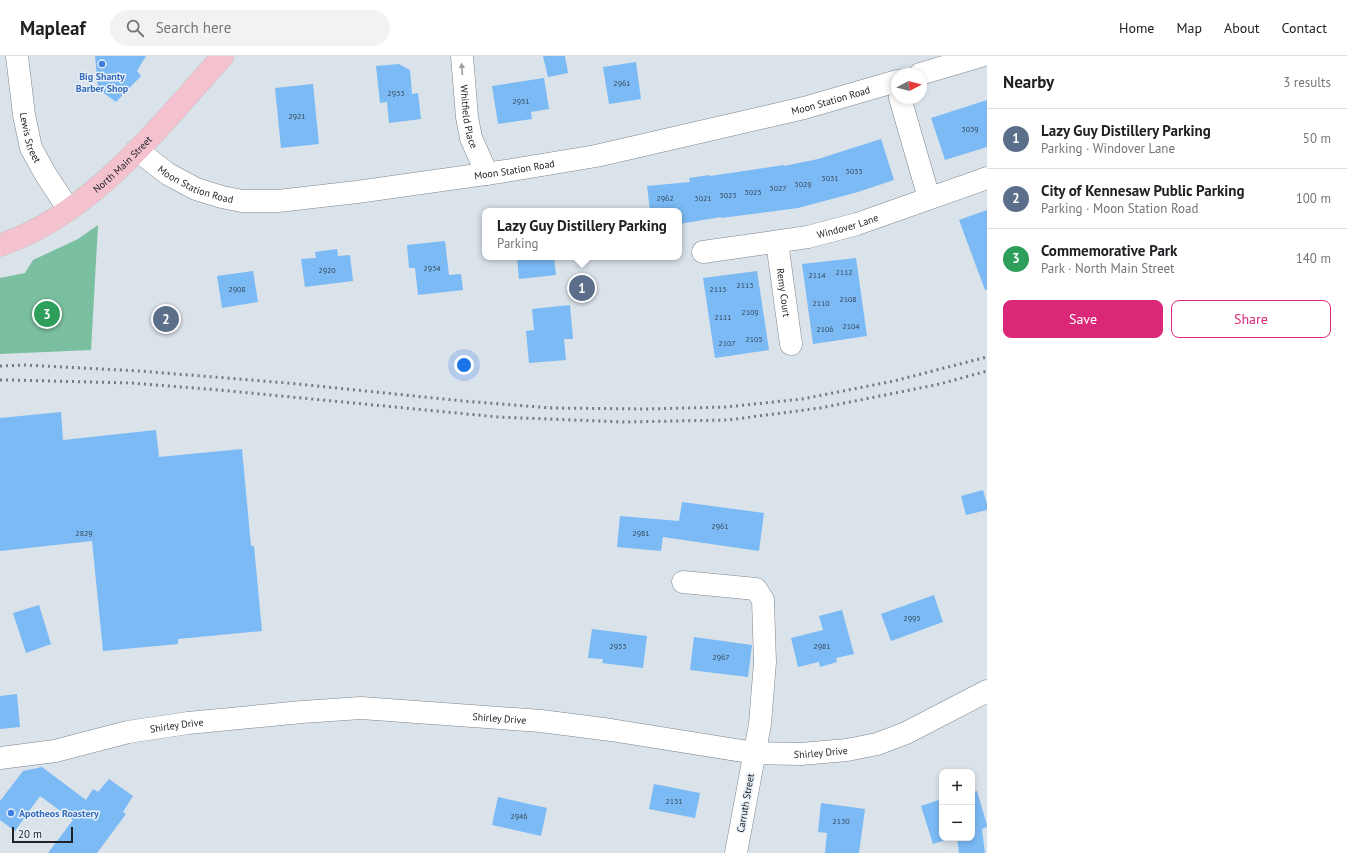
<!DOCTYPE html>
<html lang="en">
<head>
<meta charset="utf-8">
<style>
	:root { --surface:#fff; --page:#f2f2f2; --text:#202124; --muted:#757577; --line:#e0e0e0; --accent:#db2777 }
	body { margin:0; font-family:"PT Sans",sans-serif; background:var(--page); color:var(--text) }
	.controls { position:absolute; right:12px; bottom:12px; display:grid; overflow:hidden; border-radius:8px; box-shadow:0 2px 6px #0003 }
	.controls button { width:36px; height:36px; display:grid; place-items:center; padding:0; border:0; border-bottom:1px solid var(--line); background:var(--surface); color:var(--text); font:20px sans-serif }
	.compass { position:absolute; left:891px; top:12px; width:36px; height:36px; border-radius:50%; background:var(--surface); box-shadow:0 2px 6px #0003; rotate:83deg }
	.scale { position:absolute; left:12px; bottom:10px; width:61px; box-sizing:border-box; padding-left:4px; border:2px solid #202326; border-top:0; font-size:11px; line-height:14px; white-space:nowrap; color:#202326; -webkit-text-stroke:3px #e7eff7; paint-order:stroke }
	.you { position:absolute; left:464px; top:309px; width:14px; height:14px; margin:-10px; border:3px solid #fff; border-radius:50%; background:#1a73e8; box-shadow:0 0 0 6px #1a73e833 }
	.badge { display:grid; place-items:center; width:26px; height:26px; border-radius:50%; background:var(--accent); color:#fff; font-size:13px; font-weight:700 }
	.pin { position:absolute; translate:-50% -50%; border:2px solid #fff; box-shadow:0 1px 4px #0006 }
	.popup { position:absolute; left:482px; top:152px; width:200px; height:52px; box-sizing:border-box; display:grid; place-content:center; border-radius:8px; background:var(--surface); filter:drop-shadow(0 1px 3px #0005); font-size:13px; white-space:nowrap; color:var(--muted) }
	.popup b { font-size:15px; color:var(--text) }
	.popup::after { content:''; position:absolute; left:50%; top:100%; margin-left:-8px; border:8px solid transparent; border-top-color:var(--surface) }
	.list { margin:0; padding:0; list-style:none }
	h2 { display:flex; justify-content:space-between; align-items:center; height:52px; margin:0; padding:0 16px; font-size:17px }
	h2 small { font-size:13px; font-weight:400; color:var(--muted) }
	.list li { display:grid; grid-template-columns:26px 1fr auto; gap:12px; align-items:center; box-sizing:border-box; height:60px; padding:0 16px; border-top:1px solid var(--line) }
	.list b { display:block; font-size:15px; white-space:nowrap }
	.list p { margin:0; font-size:13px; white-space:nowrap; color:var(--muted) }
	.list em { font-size:13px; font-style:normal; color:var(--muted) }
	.actions { display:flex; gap:8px; padding:12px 16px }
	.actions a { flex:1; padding:9px 0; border:1px solid var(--accent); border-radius:8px; text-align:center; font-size:14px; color:var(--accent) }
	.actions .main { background:var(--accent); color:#fff }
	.icon { flex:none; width:22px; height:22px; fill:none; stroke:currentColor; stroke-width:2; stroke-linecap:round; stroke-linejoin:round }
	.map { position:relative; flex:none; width:987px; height:797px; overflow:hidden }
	header { display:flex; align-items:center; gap:24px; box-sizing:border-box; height:56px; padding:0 20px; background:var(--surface); border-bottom:1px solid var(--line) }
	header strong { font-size:19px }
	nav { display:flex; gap:22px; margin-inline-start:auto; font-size:14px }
	.search { width:280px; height:36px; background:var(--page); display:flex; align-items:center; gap:10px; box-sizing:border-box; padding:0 14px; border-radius:22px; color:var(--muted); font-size:15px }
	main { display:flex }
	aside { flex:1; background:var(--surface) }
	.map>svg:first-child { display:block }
	.green { fill:#7abf9f }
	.building { fill:#7bbaf5 }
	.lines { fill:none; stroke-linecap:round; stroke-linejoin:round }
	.minor-casing { stroke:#7e868d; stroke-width:23 }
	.major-casing { stroke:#c1c1c2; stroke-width:23 }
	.minor { stroke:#fff; stroke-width:22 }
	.major { stroke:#f4c2cf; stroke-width:22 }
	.rail { stroke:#767b80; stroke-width:3; stroke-dasharray:2 4; stroke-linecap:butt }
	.oneway { fill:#9b9c9d }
	.shop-dot { fill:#3f7fe0; stroke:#e7eff7; stroke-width:1.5 }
	.labels { text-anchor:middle; stroke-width:3; stroke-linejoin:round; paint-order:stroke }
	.number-label { font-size:8px; fill:#37495a }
	.shop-label { font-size:10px; font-weight:bold; fill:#366cbe; stroke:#e7eff7 }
	.street-label { font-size:10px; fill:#202326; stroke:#e7eff7 }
</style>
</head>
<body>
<header>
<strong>Mapleaf</strong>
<div class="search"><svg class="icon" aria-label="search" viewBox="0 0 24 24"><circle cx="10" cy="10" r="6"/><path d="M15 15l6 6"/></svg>Search here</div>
<nav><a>Home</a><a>Map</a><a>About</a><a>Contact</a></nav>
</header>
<main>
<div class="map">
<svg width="987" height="797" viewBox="0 0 987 797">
	<rect width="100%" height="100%" fill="#dae2ea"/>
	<path class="green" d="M98,169L91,294L0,298V222L25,217L33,204L78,183Z"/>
	<g class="building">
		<path d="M95,0H146L137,15L141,20L116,46L98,33Z"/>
		<path d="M543,0H565L568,17L548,21Z"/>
		<path d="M636,6L641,43L609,48L603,11Z"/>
		<path d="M399,8L410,14L412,38L418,37L421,63L389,67L387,46L380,47L376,10Z"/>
		<path d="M544,22L549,53L531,56L532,63L498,68L492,30Z"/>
		<path d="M313,28L319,88L281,92L275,32Z"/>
		<path d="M987,44V91L945,104L931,62Z"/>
		<path d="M881,83L894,124L858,136L798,152L721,162V161L679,168V155H650L647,130L690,126L689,122L709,119L710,120L784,109V110L818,103Z"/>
		<path d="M987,154V234H985L959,164Z"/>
		<path d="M445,185L449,219L461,218L463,234L418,239L415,212H409L407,189Z"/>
		<path d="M337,193L338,200L350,199L353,225L305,231L301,203L316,202L315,196Z"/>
		<path d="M517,201H554L556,219L519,223Z"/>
		<path d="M856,202L867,280L813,288L802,208Z"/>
		<path d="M253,215L258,246L222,252L217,220Z"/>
		<path d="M757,215L769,294L715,302L703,222Z"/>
		<path d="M570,249L573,283H564L566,304L529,307L526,275L534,274L532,253Z"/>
		<path d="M61,356L63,384L156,374L159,401L242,393L251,490H254L262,575L178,583V588L103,595L92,485L0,495V362Z"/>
		<path d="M983,434L987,448V454L966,459L961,440Z"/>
		<path d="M682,446L764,457L759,495L663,481L661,495L617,491L620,460L679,465Z"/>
		<path d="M934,539L943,566L891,585L881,558Z"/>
		<path d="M39,549L51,588L26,597L13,557Z"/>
		<path d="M842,554L854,598L836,602L837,606L820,611L819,606L798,611L791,582L823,574L819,560Z"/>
		<path d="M592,573L647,580L643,612L602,607L603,603L588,602Z"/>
		<path d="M694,581L752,589L748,621L690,614Z"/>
		<path d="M17,638L20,671L0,673V640Z"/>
		<path d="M42,711L86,744L93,733L98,736L109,723L133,740L123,756L126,758L97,797H48L73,764L40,740L15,775L0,764V745L23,715Z"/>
		<path d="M654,728L700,737L695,762L649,753Z"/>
		<path d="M977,735L987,769V771L982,773L985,797H959L957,782H972V736Z"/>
		<path d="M498,741L547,752L541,780L492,769Z"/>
		<path d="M942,743V782H952L933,788L921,750Z"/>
		<path d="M821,747L865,753L859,797H825L827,777L818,776Z"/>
	</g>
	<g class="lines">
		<defs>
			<g id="minor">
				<path id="s1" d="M17,0L24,59L31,92L46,119L69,154"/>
				<path id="s2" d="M462,0L467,61L471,82L487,118"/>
				<path d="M920,18L981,0"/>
				<path d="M900,42L929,142"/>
				<path id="s3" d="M137,94L168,118L196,133L222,141L242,145H278L357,136L506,115L596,100L804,52L897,25"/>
				<path id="s4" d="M777,186L791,288"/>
				<path id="s5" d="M703,196L808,181L857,168L987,122"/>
				<path d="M683,526L756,533L763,544L765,606L760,668L736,797"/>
				<path id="s6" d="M0,702L55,695L128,676L188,667L302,656L361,652L541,665L611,674L755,697L801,698L847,694L877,688L906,677L987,635"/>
			</g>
			<g id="major">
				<path id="s7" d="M0,189C92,159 160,69 223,0"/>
			</g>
		</defs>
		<use href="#minor" class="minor-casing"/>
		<use href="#major" class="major-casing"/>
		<use href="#minor" class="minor"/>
		<use href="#major" class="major"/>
		<g class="rail">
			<path d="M0,310L24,309L140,315L288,327L463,345L552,352L646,353L726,351L802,343L894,325L987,301"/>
			<path d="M0,324H10L131,327L219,334L498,361L623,366L728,364L820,352L940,328L987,315"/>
		</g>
	</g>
	<defs><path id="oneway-solid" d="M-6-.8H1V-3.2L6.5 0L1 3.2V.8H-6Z"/></defs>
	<use class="oneway" href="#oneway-solid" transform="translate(462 13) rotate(-94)"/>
	<g class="shop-dot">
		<circle cx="102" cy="8" r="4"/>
		<circle cx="11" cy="757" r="4"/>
	</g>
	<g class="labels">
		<g class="number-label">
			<text x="622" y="30">2961</text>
			<text x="396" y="40">2933</text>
			<text x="521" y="48">2951</text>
			<text x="297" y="63">2921</text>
			<text x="970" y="76">3039</text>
			<text x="854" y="118">3033</text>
			<text x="830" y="125">3031</text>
			<text x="803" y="131">3029</text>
			<text x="778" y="135">3027</text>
			<text x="753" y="139">3025</text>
			<text x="728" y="142">3023</text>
			<text x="665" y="145">2962</text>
			<text x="703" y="145">3021</text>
			<text x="432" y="215">2934</text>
			<text x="327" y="217">2920</text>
			<text x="844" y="219">2112</text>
			<text x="817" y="222">2114</text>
			<text x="745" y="232">2113</text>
			<text x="237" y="236">2908</text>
			<text x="718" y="236">2115</text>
			<text x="848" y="246">2108</text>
			<text x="821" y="250">2110</text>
			<text x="750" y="259">2109</text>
			<text x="723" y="264">2111</text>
			<text x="851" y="273">2104</text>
			<text x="825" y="276">2106</text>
			<text x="754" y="286">2105</text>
			<text x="727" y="290">2107</text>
			<text x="720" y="473">2961</text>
			<text x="84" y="480">2829</text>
			<text x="641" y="480">2981</text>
			<text x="912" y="565">2995</text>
			<text x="618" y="593">2953</text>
			<text x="822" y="593">2981</text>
			<text x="721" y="604">2967</text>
			<text x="674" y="748">2131</text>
			<text x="519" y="763">2946</text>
			<text x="841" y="768">2130</text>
		</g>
		<g class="shop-label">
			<text x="102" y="24">Big Shanty<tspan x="102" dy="12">Barber Shop</tspan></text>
			<text x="19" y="761" text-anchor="start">Apotheos Roastery</text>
		</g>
		<g class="street-label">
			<text dy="4" stroke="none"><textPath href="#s3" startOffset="717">Moon Station Road</textPath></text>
			<text dy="4" stroke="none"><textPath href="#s2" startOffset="61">Whitfield Place</textPath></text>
			<text dy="4" stroke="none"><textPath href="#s1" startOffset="83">Lewis Street</textPath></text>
			<text dy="4" stroke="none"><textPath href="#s7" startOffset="148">North Main Street</textPath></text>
			<text dy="4" stroke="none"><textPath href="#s3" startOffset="393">Moon Station Road</textPath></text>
			<text dy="4" stroke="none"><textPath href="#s3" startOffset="69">Moon Station Road</textPath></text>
			<text dy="4" stroke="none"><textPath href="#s5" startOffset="147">Windover Lane</textPath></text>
			<text dy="4" stroke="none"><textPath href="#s4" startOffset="51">Remy Court</textPath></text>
			<text dy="4" stroke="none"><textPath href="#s6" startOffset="504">Shirley Drive</textPath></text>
			<text dy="4" stroke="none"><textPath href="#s6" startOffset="180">Shirley Drive</textPath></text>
			<text dy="4" stroke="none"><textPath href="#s6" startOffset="828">Shirley Drive</textPath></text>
			<text transform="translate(745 747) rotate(-80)" y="4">Carruth Street</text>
		</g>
	</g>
</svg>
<div class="controls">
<button>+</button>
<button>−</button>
</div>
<svg class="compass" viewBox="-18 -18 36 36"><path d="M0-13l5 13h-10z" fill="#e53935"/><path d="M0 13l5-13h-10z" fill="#757577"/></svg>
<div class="scale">20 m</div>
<div class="you"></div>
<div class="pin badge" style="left:582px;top:232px;background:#5c6f8a">1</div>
<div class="popup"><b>Lazy Guy Distillery Parking</b>Parking</div>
<div class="pin badge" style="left:166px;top:263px;background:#5c6f8a">2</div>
<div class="pin badge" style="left:47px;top:258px;background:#2e9e5b">3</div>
</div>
<aside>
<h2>Nearby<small>3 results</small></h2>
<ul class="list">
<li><span class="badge" style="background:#5c6f8a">1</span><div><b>Lazy Guy Distillery Parking</b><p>Parking · Windover Lane</p></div><em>50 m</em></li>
<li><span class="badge" style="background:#5c6f8a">2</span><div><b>City of Kennesaw Public Parking</b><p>Parking · Moon Station Road</p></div><em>100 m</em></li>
<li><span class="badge" style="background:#2e9e5b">3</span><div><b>Commemorative Park</b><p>Park · North Main Street</p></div><em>140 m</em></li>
</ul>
<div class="actions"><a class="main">Save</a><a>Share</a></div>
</aside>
</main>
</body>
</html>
